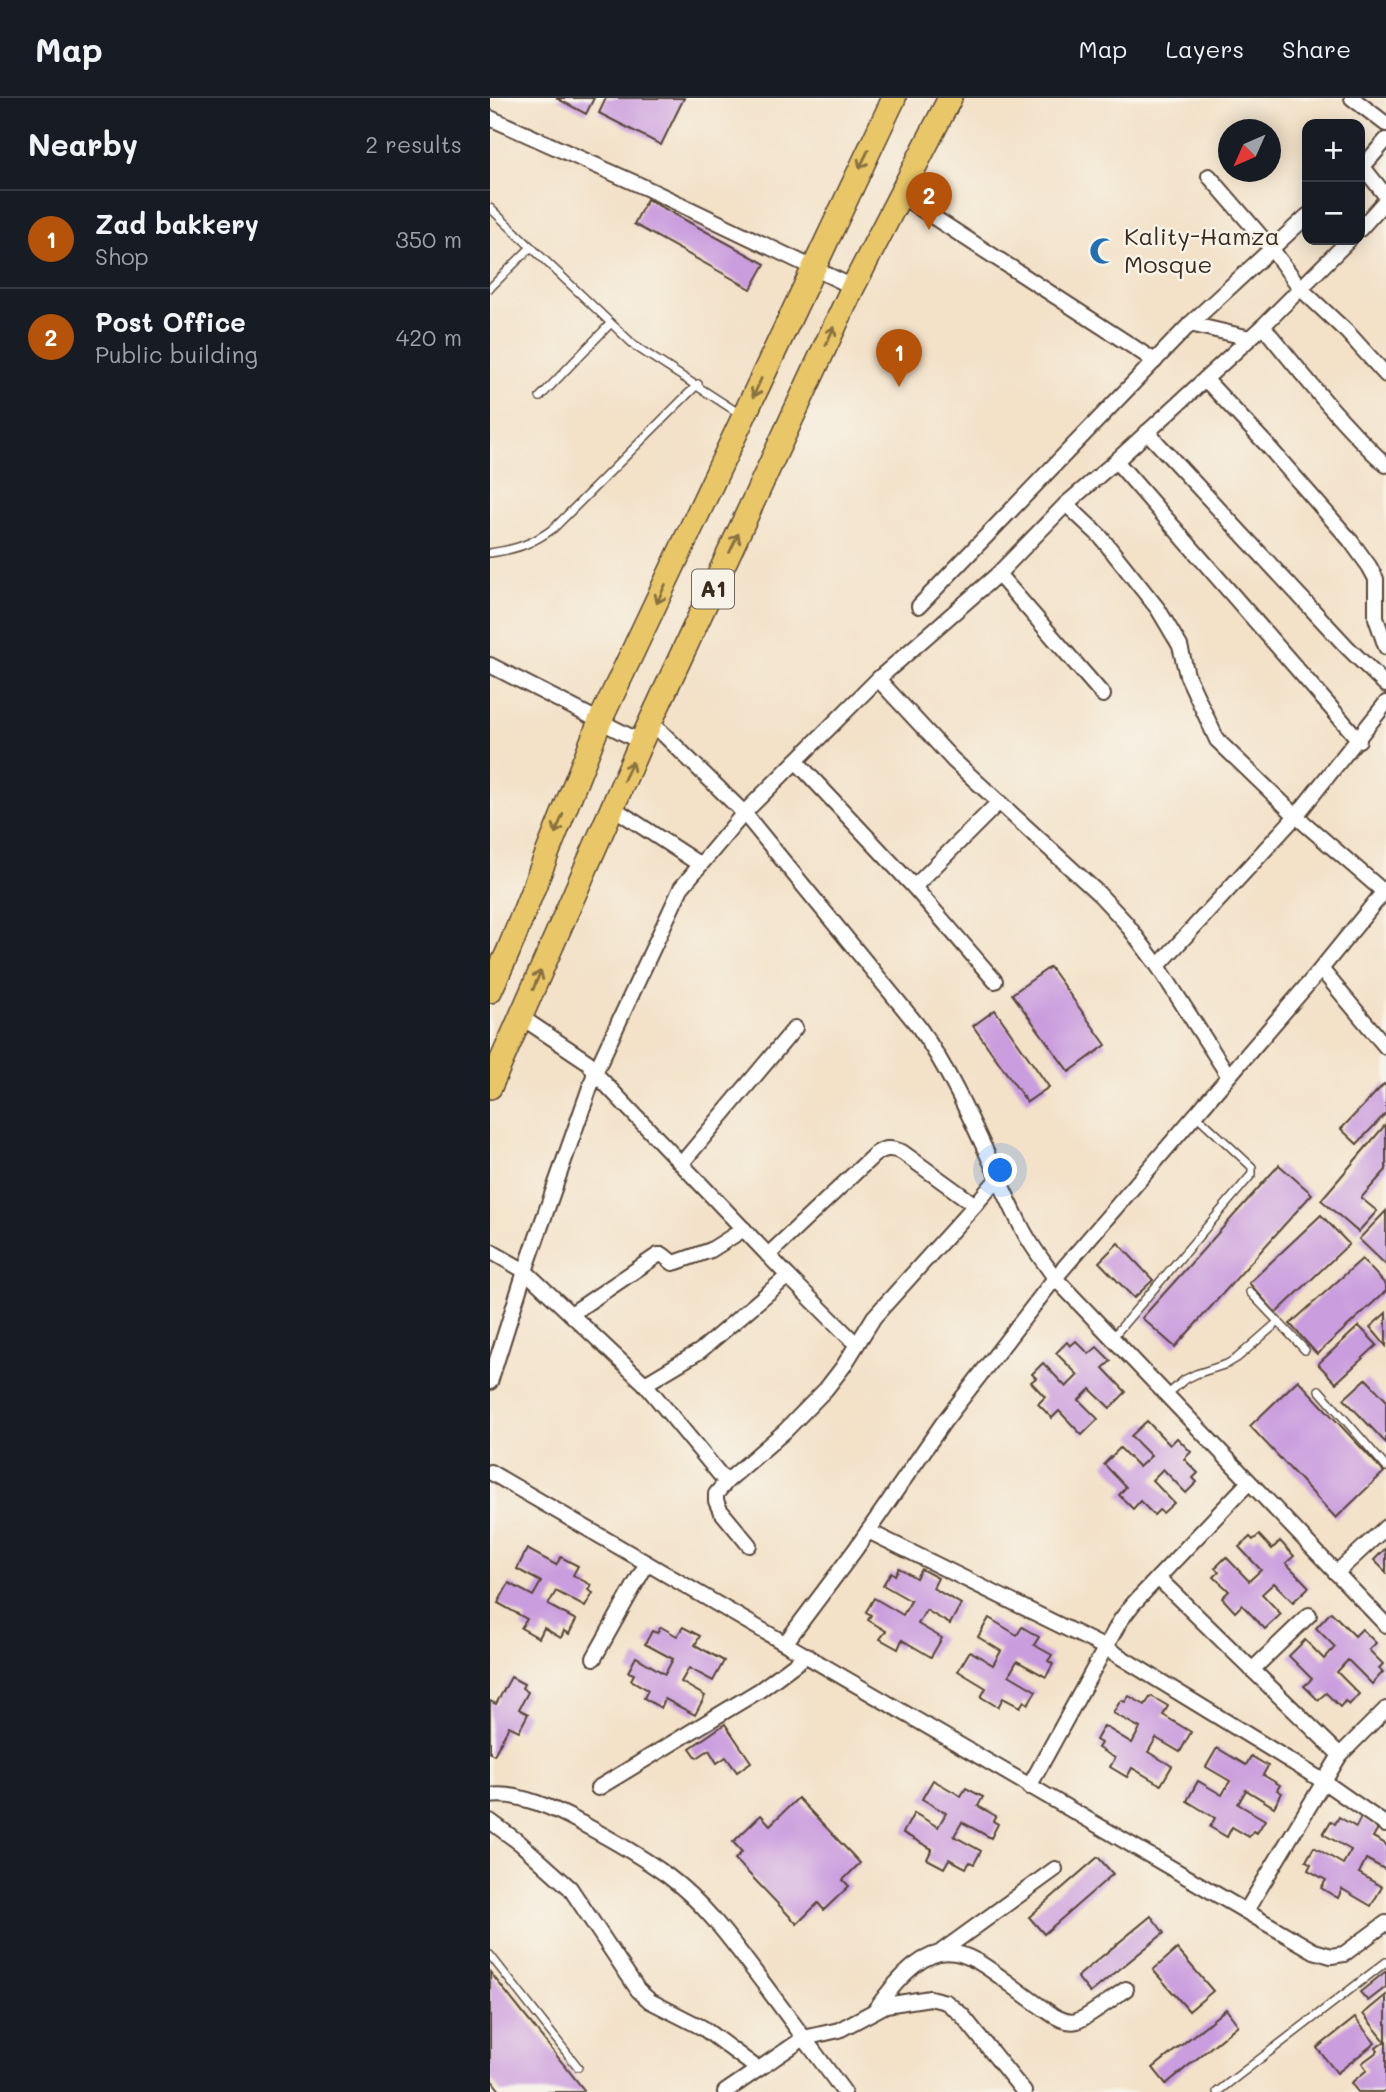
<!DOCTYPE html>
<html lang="en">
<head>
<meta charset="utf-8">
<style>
	:root { --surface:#171b24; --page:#242831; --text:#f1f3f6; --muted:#9ea1a6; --line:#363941; --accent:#b45309 }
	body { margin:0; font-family:Mali,sans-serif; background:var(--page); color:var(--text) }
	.controls { position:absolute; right:21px; top:21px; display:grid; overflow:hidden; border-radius:14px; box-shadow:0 4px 18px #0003 }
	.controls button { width:63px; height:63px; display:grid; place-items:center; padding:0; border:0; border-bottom:2px solid var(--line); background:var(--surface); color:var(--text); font:35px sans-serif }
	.compass { position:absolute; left:728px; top:21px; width:63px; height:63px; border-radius:50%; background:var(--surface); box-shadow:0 4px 18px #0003; rotate:225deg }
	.you { position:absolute; left:511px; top:1073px; width:24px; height:24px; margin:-18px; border:5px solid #fff; border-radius:50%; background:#1a73e8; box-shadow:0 0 0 10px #1a73e833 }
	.badge { display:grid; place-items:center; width:46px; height:46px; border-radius:50%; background:var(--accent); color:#fff; font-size:23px; font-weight:700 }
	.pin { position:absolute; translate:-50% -58px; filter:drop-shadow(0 2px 4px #0008) }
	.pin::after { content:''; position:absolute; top:37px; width:24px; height:21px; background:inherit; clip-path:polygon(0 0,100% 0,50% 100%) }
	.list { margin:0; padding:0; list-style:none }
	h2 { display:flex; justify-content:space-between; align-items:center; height:91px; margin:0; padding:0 28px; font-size:30px }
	h2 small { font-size:23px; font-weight:400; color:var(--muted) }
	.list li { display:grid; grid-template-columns:46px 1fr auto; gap:21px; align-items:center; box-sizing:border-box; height:98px; padding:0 28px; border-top:2px solid var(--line) }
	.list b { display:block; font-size:26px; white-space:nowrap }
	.list p { margin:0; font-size:23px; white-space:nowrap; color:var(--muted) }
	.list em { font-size:23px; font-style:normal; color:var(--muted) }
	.map { position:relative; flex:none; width:896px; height:1994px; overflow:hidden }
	header { display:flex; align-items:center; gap:42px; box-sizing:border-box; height:98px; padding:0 35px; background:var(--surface); border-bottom:2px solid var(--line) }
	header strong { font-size:33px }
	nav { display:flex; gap:38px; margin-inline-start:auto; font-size:24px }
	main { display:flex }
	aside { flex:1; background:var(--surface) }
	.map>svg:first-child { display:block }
	.building { fill:#ca9dde }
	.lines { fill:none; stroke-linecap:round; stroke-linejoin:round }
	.service-casing { stroke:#574538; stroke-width:10 }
	.minor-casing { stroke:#574538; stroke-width:18 }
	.primary-casing { stroke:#574538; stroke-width:26 }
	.service { stroke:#fff; stroke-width:7 }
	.minor { stroke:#fff; stroke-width:14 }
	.primary { stroke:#e9c769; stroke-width:23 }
	.oneway { stroke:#897140 }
	.labels { text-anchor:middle; stroke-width:5; stroke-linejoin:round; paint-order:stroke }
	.shield { fill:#f7f3e8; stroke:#73665b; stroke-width:2 }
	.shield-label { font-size:23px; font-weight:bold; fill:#3b2a1e }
	.poi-label { font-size:24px; fill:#3b2a1e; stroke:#f7f3e8; text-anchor:start }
</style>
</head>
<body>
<header>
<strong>Map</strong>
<nav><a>Map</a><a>Layers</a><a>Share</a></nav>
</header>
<main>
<aside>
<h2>Nearby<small>2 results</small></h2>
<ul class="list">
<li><span class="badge">1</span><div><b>Zad bakkery</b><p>Shop</p></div><em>350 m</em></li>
<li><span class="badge">2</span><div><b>Post Office</b><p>Public building</p></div><em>420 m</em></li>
</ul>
</aside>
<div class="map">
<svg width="896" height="1994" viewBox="0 0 896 1994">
	<rect width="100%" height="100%" fill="#f7f3e8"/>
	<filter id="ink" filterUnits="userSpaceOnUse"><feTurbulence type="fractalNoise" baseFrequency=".0143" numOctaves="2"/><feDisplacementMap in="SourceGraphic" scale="14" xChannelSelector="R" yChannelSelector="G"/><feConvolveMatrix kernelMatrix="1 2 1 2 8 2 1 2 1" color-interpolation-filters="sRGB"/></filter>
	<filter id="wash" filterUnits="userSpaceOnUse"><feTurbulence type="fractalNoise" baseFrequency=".00686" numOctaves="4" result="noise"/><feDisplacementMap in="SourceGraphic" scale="28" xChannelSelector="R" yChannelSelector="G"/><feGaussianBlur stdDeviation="1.57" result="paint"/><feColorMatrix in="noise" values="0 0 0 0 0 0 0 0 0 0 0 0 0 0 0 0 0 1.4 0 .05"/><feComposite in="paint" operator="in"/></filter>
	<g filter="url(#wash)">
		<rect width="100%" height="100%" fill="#f3e1c8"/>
		<g id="blocks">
			<g class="building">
				<path d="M66,0H104L96,16Z"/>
				<path d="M116,0H194L171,47L109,15Z"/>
				<path d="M157,101L275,166L261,191L144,126Z"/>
				<path d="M560,869L616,947L579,974L522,896Z"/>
				<path d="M505,912L559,989L537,1004L483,928Z"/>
				<path d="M894,986L896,988V1015L867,1046L851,1031Z"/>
				<path d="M896,1026V1072L871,1100L887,1113L868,1134L831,1102Z"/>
				<path d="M789,1067L822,1096L685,1249L652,1220Z"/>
				<path d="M896,1113V1167L869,1141Z"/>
				<path d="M831,1117L859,1146L786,1215L759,1185Z"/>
				<path d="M628,1145L663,1182L644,1200L609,1164Z"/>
				<path d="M872,1161L896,1187V1193L827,1256L800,1226Z"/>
				<path d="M896,1215V1248L880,1229Z"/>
				<path d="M869,1228L887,1247L846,1285L828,1266Z"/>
				<path d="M586,1243L599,1256L607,1249L621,1263L613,1270L636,1294L620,1310L600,1291L589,1302L608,1321L592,1337L569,1313L562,1320L548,1306L555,1299L541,1284L546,1280L542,1276L553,1265L576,1289L588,1277L566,1255L577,1244L580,1248Z"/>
				<path d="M876,1281L896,1302V1345L854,1301Z"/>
				<path d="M808,1282L894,1374L846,1420L760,1328Z"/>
				<path d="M657,1323L680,1347L687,1340L701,1354L694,1361L708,1375L703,1380L707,1384L696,1395L673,1371L662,1382L684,1405L673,1415L669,1412L664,1417L650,1403L643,1411L629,1397L636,1389L614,1366L630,1350L649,1369L661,1358L641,1338Z"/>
				<path d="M769,1437L782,1451L790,1443L804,1458L796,1465L819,1489L803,1504L784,1485L772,1496L791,1516L775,1531L752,1507L745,1514L732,1500L739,1493L724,1479L729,1474L725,1470L736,1459L759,1483L771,1472L749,1449L760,1439L763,1442Z"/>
				<path d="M896,1450V1474L884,1462Z"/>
				<path d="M37,1451L66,1467L71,1459L88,1468L83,1477L101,1487L98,1492L103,1495L95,1509L66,1493L58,1507L86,1522L79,1536L74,1533L71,1540L54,1530L49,1540L31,1530L37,1521L8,1505L19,1485L43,1498L51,1484L27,1471Z"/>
				<path d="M409,1470L426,1480L431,1471L448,1480L443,1490L471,1506L460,1526L436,1512L428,1526L452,1540L441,1559L412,1542L408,1551L390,1541L396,1533L378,1522L381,1517L376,1514L384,1500L413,1517L421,1503L393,1487L401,1474L405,1477Z"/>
				<path d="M841,1514L865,1538L872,1531L886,1545L879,1552L893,1566L889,1570L893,1574L882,1586L858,1562L847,1574L869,1596L859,1607L855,1603L850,1609L836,1595L828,1602L814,1588L822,1581L799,1558L815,1542L834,1561L845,1549L826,1530Z"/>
				<path d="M499,1520L527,1537L532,1529L549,1539L544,1547L562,1557L558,1563L563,1566L556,1579L527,1563L519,1577L546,1593L538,1606L534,1603L530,1609L513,1600L508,1609L491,1599L496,1590L468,1573L480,1553L503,1567L511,1553L488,1539Z"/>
				<path d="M171,1529L187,1538L193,1529L210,1538L205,1547L234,1563L223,1583L199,1570L191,1584L215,1598L205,1617L175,1601L171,1610L154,1600L158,1592L141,1582L144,1576L138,1574L146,1559L175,1576L183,1561L155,1546L162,1533L167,1535Z"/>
				<path d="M21,1579L34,1586L32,1590L38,1594L29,1611L38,1616L29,1633L19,1628L4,1657L0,1655V1603L6,1606Z"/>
				<path d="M639,1598L655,1607L661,1598L678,1608L673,1617L701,1634L690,1654L666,1640L658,1654L682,1668L671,1687L642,1670L637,1679L620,1669L625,1660L608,1650L611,1645L606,1642L614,1628L642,1645L650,1630L623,1615L631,1602L635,1604Z"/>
				<path d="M235,1626L261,1664L247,1674L236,1659L227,1665L219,1652L207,1660L200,1650Z"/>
				<path d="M727,1650L756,1667L761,1658L778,1668L773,1677L790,1687L787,1692L792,1695L784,1709L756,1692L748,1706L775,1722L767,1735L763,1733L759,1739L742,1729L737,1739L720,1729L725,1720L697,1703L708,1683L732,1697L740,1683L716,1669Z"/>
				<path d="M443,1682L471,1698L476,1690L493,1699L488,1708L506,1718L503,1723L508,1726L501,1740L472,1724L464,1738L491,1753L484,1766L480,1764L476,1770L459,1761L454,1770L437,1761L442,1751L413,1735L424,1715L448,1729L456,1715L432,1701Z"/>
				<path d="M308,1700L370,1765L353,1782L359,1788L334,1812L328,1805L307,1826L245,1761L252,1754L243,1744L271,1717L280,1727Z"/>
				<path d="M849,1719L866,1729L871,1719L888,1730L883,1739L896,1746V1772L876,1761L869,1775L892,1789L881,1808L852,1791L848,1800L831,1790L836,1782L818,1772L821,1766L816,1763L824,1749L853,1766L861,1752L833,1736L841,1723L845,1726Z"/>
				<path d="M608,1759L623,1776L554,1836L539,1819Z"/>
				<path d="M661,1818L674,1835L600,1895L587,1879Z"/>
				<path d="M687,1851L723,1893L699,1913L663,1872Z"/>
				<path d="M896,1873V1889L878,1903L870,1894Z"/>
				<path d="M0,1874L94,1992L92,1994H11L0,1980Z"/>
				<path d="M896,1897V1994H868L861,1985L877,1972L872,1965L888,1953L886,1950L895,1943L873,1916Z"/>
				<path d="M736,1911L748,1927L676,1986L663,1970Z"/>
				<path d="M865,1920L885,1945L847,1975L827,1950Z"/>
			</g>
		</g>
	</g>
	<g filter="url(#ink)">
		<use href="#blocks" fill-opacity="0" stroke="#574538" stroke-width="2"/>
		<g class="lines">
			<defs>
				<g id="service">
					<path d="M0,110L145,248L250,316"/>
					<path d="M0,190L40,150"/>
					<path d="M50,299L120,226"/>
					<path d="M0,455C27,451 42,446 64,430L208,286"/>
					<path d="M760,1194L815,1252"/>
					<path d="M622,1240L762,1076V1069L705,1016"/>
					<path d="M829,1292L896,1369"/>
					<path d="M677,1297L694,1282L706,1276L737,1266L747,1260L788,1224"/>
					<path d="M0,1857L88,1969"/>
					<path d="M727,1994L896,1864"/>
				</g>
				<g id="minor">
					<path d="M862,0L896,26"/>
					<path d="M0,20L154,89L363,189"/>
					<path d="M873,69L896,98"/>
					<path d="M870,72L896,42"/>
					<path d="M719,78L781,150L811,191L858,235L896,277"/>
					<path d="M411,98L665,263"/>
					<path d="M870,131L896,102"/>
					<path d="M700,226L760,240"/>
					<path d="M773,228C812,276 851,325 896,367"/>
					<path d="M715,281L777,347L860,442L879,468L886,481V520L896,549"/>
					<path d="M657,334L857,549L896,587"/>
					<path d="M626,363L869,642"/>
					<path d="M576,406L610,438L668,511L690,548L697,577L727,642L806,718L894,794"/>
					<path d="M508,476L613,597"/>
					<path d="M429,508L700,226L817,118"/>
					<path d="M0,567L151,644"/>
					<path d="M388,581L463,662L609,796L635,824L668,868L738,977"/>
					<path d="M161,624L254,715L428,928C472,990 498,1063 532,1130C541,1148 554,1164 565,1180L896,1527"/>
					<path d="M306,663L424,789L505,883"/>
					<path d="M122,709L209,766"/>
					<path d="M424,789L509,704"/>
					<path d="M668,868L806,718L896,605"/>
					<path d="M831,871L896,949"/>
					<path d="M31,919L98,964L105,975L298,1178L366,1246"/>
					<path d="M192,1065L305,930"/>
					<path d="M0,1153L35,1173L155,1286L236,1384"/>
					<path d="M278,1157L384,1057C394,1050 400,1049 412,1054L485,1107L509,1079"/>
					<path d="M81,1216L168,1157H173L183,1165L187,1164L221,1152L254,1131"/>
					<path d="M0,1284L35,1173L105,975L191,790L254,715L388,581L508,476L576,406L626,363L773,228L859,142"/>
					<path d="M155,1286L210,1253L298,1178"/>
					<path d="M0,1374L824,1853L841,1858L854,1856L896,1825"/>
					<path d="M378,1433L616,1550L833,1683L896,1727"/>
					<path d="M259,1447L230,1412L226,1403V1396L236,1384L295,1333L336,1291L353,1269L384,1219L485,1107"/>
					<path d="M846,1475L896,1429"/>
					<path d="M668,1480L850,1657"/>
					<path d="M296,1544L365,1452L453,1325L565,1180L831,871L896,791"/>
					<path d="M104,1560L157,1465"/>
					<path d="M762,1572L819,1517"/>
					<path d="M539,1689L630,1523L643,1506L759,1384"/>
					<path d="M108,1690L270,1592L317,1557"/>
					<path d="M0,1698C26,1693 68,1712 91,1725C121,1741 151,1758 178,1778C217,1807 245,1848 274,1886C301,1922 327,1958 354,1994"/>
					<path d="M0,1723L30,1745L80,1790L148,1892L160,1903L213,1930L268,1971"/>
					<path d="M756,1813L850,1657L896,1611"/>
					<path d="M452,1853L565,1771"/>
					<path d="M385,1912C456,1813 479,1860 557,1913C565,1919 576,1926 587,1923C600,1918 624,1899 636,1891"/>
					<path d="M235,1994L314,1940L349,1932L396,1907L440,1900L456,1904L472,1917L534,1994"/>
				</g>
				<g id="primary">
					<path d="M0,893L18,854L110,623L404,0"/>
					<path d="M0,989L151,644L363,189L460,0"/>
				</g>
			</defs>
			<use href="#service" class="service-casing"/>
			<use href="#minor" class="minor-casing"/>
			<use href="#primary" class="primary-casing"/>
			<use href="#service" class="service"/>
			<use href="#minor" class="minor"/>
			<use href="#primary" class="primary"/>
		</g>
		<defs><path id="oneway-shaft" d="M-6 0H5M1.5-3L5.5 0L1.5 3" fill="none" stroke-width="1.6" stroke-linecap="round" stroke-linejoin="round" transform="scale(1.75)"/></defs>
		<g class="oneway">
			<use href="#oneway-shaft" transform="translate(374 61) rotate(116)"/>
			<use href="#oneway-shaft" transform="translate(340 238) rotate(-65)"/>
			<use href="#oneway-shaft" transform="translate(267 290) rotate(114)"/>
			<use href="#oneway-shaft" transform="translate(244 445) rotate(-65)"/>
			<use href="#oneway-shaft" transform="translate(171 496) rotate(115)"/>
			<use href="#oneway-shaft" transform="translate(138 673) rotate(-65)"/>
			<use href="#oneway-shaft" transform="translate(69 726) rotate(112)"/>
			<use href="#oneway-shaft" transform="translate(47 882) rotate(-67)"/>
		</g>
	</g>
	<defs>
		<symbol id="mosque-bare" viewBox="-9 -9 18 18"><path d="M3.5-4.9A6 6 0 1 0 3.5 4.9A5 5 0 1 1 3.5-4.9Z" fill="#1f6fb2" stroke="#f7f3e8" stroke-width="2.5" paint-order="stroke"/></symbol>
	</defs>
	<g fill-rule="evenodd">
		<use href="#mosque-bare" x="594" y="134" width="38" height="38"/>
	</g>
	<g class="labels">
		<rect class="shield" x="202" y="471.5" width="42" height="39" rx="5"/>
		<g class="shield-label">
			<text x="223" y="499">A1</text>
		</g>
		<g class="poi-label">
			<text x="634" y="147">Kality-Hamza<tspan x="634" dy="28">Mosque</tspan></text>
		</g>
	</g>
</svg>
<div class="controls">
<button>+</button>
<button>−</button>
</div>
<svg class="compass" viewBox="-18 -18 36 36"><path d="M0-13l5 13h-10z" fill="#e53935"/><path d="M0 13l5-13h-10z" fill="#9ea1a6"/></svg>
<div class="you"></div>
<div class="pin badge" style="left:409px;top:289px">1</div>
<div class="pin badge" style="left:439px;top:132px">2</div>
</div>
</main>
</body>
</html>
